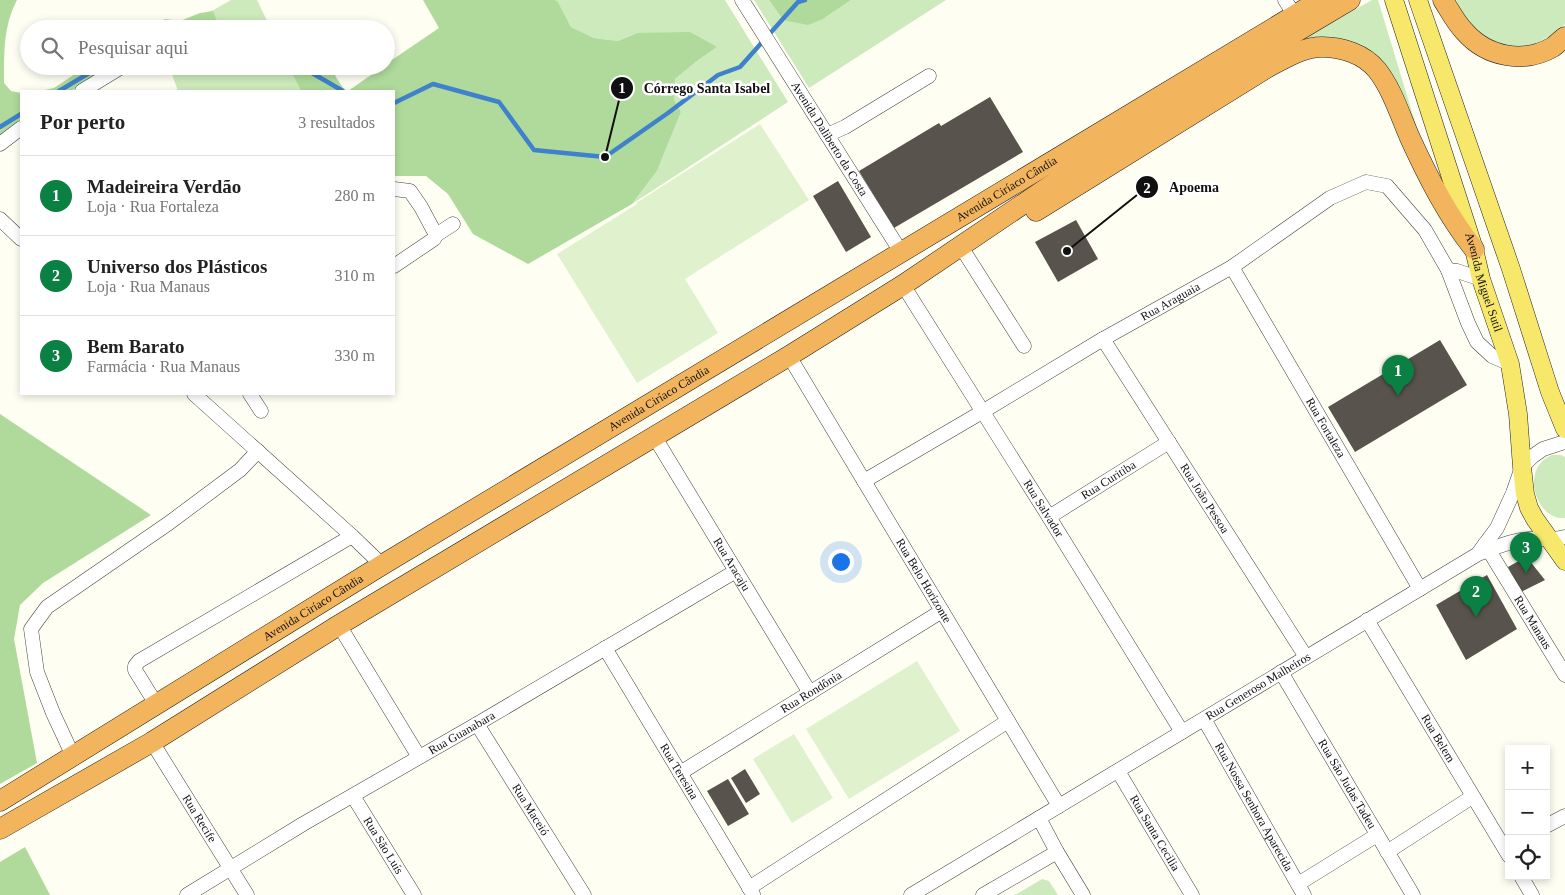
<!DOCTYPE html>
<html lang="pt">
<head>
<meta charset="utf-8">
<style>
	:root { --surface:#fff; --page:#f6f6f6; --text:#222; --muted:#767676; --line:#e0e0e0; --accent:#0b8043 }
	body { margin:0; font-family:"Times New Roman",serif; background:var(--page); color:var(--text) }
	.controls { position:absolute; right:15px; bottom:15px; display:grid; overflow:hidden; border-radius:0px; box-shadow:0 2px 8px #0003 }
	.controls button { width:45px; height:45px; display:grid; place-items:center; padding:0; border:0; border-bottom:1px solid var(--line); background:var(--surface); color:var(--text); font:25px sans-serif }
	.you { position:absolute; left:840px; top:561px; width:18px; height:18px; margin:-12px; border:4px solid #fff; border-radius:50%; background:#1a73e8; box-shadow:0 0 0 8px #1a73e833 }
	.badge { display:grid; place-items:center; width:32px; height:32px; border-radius:50%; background:var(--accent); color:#fff; font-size:16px; font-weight:700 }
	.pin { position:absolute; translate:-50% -41px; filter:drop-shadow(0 1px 2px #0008) }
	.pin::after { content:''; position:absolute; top:26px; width:18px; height:15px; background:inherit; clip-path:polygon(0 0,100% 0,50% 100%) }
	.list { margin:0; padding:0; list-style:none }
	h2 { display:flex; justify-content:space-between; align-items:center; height:65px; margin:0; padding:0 20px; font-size:21px }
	h2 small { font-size:16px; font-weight:400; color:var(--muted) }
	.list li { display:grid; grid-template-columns:32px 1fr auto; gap:15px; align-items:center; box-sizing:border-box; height:80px; padding:0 20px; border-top:1px solid var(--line) }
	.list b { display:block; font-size:19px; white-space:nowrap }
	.list p { margin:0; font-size:16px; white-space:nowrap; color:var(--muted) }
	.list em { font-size:16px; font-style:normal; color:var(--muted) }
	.icon { flex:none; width:28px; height:28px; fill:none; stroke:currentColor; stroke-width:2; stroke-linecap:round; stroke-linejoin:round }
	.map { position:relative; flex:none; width:1565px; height:895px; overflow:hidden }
	.search { position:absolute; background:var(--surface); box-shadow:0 2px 8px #0003; left:20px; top:20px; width:375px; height:55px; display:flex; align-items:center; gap:12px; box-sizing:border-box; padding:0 18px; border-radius:28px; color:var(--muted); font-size:19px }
	.panel { position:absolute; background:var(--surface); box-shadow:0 2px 8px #0003; left:20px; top:90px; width:375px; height:305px; border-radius:0px }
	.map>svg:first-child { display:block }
	.green { fill:#cdeabc }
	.forest { fill:#afda9b }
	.pitch { fill:#e0f1ce }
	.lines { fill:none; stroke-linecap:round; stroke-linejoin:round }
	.stream { stroke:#3f81cc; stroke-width:4.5 }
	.building { fill:#58534c }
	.minor-casing { stroke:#434343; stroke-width:15 }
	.major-casing { stroke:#212121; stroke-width:19 }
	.highway-casing { stroke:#212121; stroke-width:21 }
	.minor { stroke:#fff; stroke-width:14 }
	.major { stroke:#f7e76b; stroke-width:18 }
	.highway { stroke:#f2b55d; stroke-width:20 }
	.labels { text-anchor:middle; stroke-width:5; stroke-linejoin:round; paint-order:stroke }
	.street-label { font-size:12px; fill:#101010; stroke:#fff }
	.leader { fill:none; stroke:#101010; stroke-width:2 }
	.callout-dot { fill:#101010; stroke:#fff; stroke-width:2 }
	.mark-label { font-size:15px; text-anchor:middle; font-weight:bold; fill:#fff }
	.callout-label { font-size:14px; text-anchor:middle; font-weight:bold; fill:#101010; stroke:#fff; stroke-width:5; stroke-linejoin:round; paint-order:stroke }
</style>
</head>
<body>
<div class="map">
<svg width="1565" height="895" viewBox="0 0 1565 895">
	<rect width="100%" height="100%" fill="#fffef3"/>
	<g class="green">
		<path d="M231,0H257L271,29H180Z"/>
		<path d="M555,0H725L788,102L632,204L657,171L681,112L674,99L675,79L697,61L717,47L637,33L618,41L594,38L571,27L558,2Z"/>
		<path d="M754,0H769L783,20L823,19L851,0H946L809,88Z"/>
		<path d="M1372,0H1378L1419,135L1352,44C1329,35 1322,37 1299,41Z"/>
		<path d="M1456,0H1565V24C1536,52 1498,57 1470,23C1464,17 1460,8 1456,0Z"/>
		<path d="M169,66H289L301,91H178Z"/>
		<path d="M1552,455H1561L1565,457V518C1536,521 1519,468 1552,455Z"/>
		<path d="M1042,879L1049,881L1058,895H1015Z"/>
	</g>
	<g class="forest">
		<path d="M0,0H17C3,26 4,55 4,83L11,91L21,93V122L0,135Z"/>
		<path d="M423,0H555L558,2L571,27L594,38L618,41L637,33L690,32L717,47L697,61L675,79L674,99L681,112L657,171L632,204L528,264L473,234L448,194L426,176H394V91H348L384,66H386V64L439,28Z"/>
		<path d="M769,0H851L823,19L808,25L783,20Z"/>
		<path d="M213,11L218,24L232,23L245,29H148L154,24L165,19L180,21L200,13Z"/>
		<path d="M87,66H111L71,91H40L54,88Z"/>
		<path d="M271,66H329L345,91H301L292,73L277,69Z"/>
		<path d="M0,414L151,515L43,583L20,605L14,639L37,763L0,784Z"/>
		<path d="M25,847L50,895H0V862Z"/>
	</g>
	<g class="pitch">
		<path d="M760,124L809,200L685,279L718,333L637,383L557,254L637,204L636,203Z"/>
		<path d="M917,661L960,731L849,799L806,729Z"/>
		<path d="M794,734L833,798L792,823L753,759Z"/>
	</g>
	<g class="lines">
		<g class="stream">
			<path d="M223,29H234"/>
			<path d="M300,66L343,91"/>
			<path d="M59,91L101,66"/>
			<path d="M394,103L433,84L499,102L534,150L605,157L668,113L718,75L740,67L798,2L805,0"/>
			<path d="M0,127L21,114"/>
		</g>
	</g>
	<g class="building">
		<path d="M990,97L1023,152L894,228L859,171L939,123L941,126Z"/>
		<path d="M838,181L871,237L846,252L813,196Z"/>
		<path d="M1076,220L1098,259L1058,282L1035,242Z"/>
		<path d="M1440,340L1467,385L1355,452L1328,407Z"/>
		<path d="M1524,558L1529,560L1545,580L1521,592L1508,567Z"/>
		<path d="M1487,575L1517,629L1466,660L1436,605Z"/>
		<path d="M745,769L760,794L746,803L731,778Z"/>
		<path d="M728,779L749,814L728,826L707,791Z"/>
	</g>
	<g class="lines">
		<defs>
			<g id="minor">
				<path id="s1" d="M742,0L901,252"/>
				<path d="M1285,0L1295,16"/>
				<path d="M82,91L123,66"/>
				<path d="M827,135L845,127L929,76"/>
				<path d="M0,144L21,128"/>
				<path d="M394,189L410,191L421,207L436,235L434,239L394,266"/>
				<path d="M0,219L21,239"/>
				<path d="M436,235L453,224"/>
				<path d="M963,250L1024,346"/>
				<path id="s2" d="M1232,267L1420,589"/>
				<path d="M1448,270L1457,271L1481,279"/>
				<path id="s3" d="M903,285L1049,517L1182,732"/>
				<path id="s4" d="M1103,339L1306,657"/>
				<path id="s5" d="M789,356L1059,806"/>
				<path d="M194,394L352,536L382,565"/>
				<path d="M250,394L261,411"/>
				<path id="s6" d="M654,436L810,693"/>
				<path id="s7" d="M864,481L982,412L1103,339L1232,267L1330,198L1366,182L1387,186L1425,230L1448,270L1468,323L1477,342L1492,356L1510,364"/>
				<path id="s8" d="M1049,517L1169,442"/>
				<path id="s9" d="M1485,544L1565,675"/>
				<path d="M1480,551L1497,528L1513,493L1522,467L1533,456L1543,449L1565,442"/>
				<path id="s10" d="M1367,620L1509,856"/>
				<path d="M339,625L419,757"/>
				<path id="s11" d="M605,648L753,894"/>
				<path id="s12" d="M1281,672L1413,895"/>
				<path d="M156,704L135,670V666L139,661L352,536"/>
				<path id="s13" d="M1204,719L1304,895"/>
				<path id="s14" d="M477,724L584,895"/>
				<path id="s15" d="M152,742L247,895"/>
				<path d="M73,756L53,713L37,672L31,629L47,607L169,523L240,470L258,451"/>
				<path id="s16" d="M1118,771L1192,895"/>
				<path id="s17" d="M680,773L942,611"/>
				<path id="s18" d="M353,796L414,895"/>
				<path d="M1546,826L1565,816"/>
				<path d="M1057,852L1083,895"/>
				<path d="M1387,852L1472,797"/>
				<path d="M1521,876L1532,895"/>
				<path d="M1298,884L1377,835"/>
				<path d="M749,888L1008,721"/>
				<path id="s19" d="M187,895L303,824L477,724L736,571"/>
				<path id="s20" d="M911,895L1478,554C1495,548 1511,540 1529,539C1542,538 1552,541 1565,537"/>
				<path d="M983,895L1057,852L1039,818"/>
			</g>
			<g id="major">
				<path id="s21" d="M1394,0L1474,249L1481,279L1510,364L1518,414L1522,467L1525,494L1529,508L1535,519L1565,561"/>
				<path d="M1418,0L1511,269L1550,392L1565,429"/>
			</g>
			<g id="highway">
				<path d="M1443,0C1450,11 1456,23 1465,32C1487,57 1524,64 1553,47C1557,44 1561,40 1565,37"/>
				<path d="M1036,211L1270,66C1286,58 1303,47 1322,47C1342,47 1364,54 1377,70C1392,89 1400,115 1410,138C1428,177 1447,215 1474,249"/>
				<path id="s22" d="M0,801L382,565L1320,0"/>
				<path d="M0,829L152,742L339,625L789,356L903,285L1146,121L1350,0"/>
			</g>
		</defs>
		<use href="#minor" class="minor-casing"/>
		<use href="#major" class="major-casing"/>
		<use href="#highway" class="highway-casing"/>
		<use href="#minor" class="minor"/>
		<use href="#major" class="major"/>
		<use href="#highway" class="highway"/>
	</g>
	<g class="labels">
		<g class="street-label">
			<text dy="4" stroke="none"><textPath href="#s1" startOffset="164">Avenida Daliberto da Costa</textPath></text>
			<text dy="4" stroke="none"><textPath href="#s22" startOffset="1178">Avenida Ciríaco Cândia</textPath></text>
			<text dy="4" stroke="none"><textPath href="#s21" startOffset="296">Avenida Miguel Sutil</textPath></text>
			<text dy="4" stroke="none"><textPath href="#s7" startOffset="355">Rua Araguaia</textPath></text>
			<text dy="4" stroke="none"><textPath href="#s22" startOffset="772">Avenida Ciríaco Cândia</textPath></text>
			<text dy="4" stroke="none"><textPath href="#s2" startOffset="186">Rua Fortaleza</textPath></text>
			<text dy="4" stroke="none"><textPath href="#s8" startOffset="70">Rua Curitiba</textPath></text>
			<text dy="4" stroke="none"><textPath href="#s4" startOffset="189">Rua João Pessoa</textPath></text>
			<text dy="4" stroke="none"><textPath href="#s3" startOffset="264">Rua Salvador</textPath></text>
			<text dy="4" stroke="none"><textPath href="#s6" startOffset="150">Rua Aracaju</textPath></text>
			<text dy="4" stroke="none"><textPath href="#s5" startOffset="262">Rua Belo Horizonte</textPath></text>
			<text dy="4" stroke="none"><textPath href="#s22" startOffset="368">Avenida Ciríaco Cândia</textPath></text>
			<text dy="4" stroke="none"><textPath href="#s9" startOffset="92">Rua Manaus</textPath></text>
			<text dy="4" stroke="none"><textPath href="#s20" startOffset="405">Rua Generoso Malheiros</textPath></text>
			<text dy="4" stroke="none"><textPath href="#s17" startOffset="154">Rua Rondônia</textPath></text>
			<text dy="4" stroke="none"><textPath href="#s19" startOffset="319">Rua Guanabara</textPath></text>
			<text dy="4" stroke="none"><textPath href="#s10" startOffset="138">Rua Belem</textPath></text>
			<text dy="4" stroke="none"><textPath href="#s11" startOffset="144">Rua Teresina</textPath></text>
			<text dy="4" stroke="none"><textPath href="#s12" startOffset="130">Rua São Judas Tadeu</textPath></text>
			<text dy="4" stroke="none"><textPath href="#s13" startOffset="101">Rua Nossa Senhora Aparecida</textPath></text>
			<text dy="4" stroke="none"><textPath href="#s14" startOffset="101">Rua Maceió</textPath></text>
			<text dy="4" stroke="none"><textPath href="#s15" startOffset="90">Rua Recife</textPath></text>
			<text dy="4" stroke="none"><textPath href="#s16" startOffset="72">Rua Santa Cecilia</textPath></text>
			<text dy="4" stroke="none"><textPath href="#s18" startOffset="58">Rua São Luís</textPath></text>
		</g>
	</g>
	<path class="leader" d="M605 157L622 88M1067 251L1147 187"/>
	<g class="callout-dot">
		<circle cx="605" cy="157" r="5"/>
		<circle cx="1067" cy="251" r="5"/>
		<circle cx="622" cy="88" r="12"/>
		<circle cx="1147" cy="187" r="12"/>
	</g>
	<g class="mark-label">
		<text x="622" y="93">1</text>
		<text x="1147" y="193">2</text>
	</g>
	<g class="callout-label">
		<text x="707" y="93">Córrego Santa Isabel</text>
		<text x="1194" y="192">Apoema</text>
	</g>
</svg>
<div class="controls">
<button>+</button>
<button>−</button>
<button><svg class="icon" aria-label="locate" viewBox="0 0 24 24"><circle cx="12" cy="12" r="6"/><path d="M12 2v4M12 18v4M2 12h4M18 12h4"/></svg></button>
</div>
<div class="you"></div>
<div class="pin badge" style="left:1398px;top:396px">1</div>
<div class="pin badge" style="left:1476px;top:617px">2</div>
<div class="pin badge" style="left:1526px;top:573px">3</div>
<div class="search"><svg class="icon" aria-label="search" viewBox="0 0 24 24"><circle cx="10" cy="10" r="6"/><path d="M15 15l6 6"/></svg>Pesquisar aqui</div>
<section class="panel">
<h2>Por perto<small>3 resultados</small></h2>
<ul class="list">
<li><span class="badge">1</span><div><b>Madeireira Verdão</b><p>Loja · Rua Fortaleza</p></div><em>280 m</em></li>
<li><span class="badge">2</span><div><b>Universo dos Plásticos</b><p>Loja · Rua Manaus</p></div><em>310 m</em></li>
<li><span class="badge">3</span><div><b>Bem Barato</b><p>Farmácia · Rua Manaus</p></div><em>330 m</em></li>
</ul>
</section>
</div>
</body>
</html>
